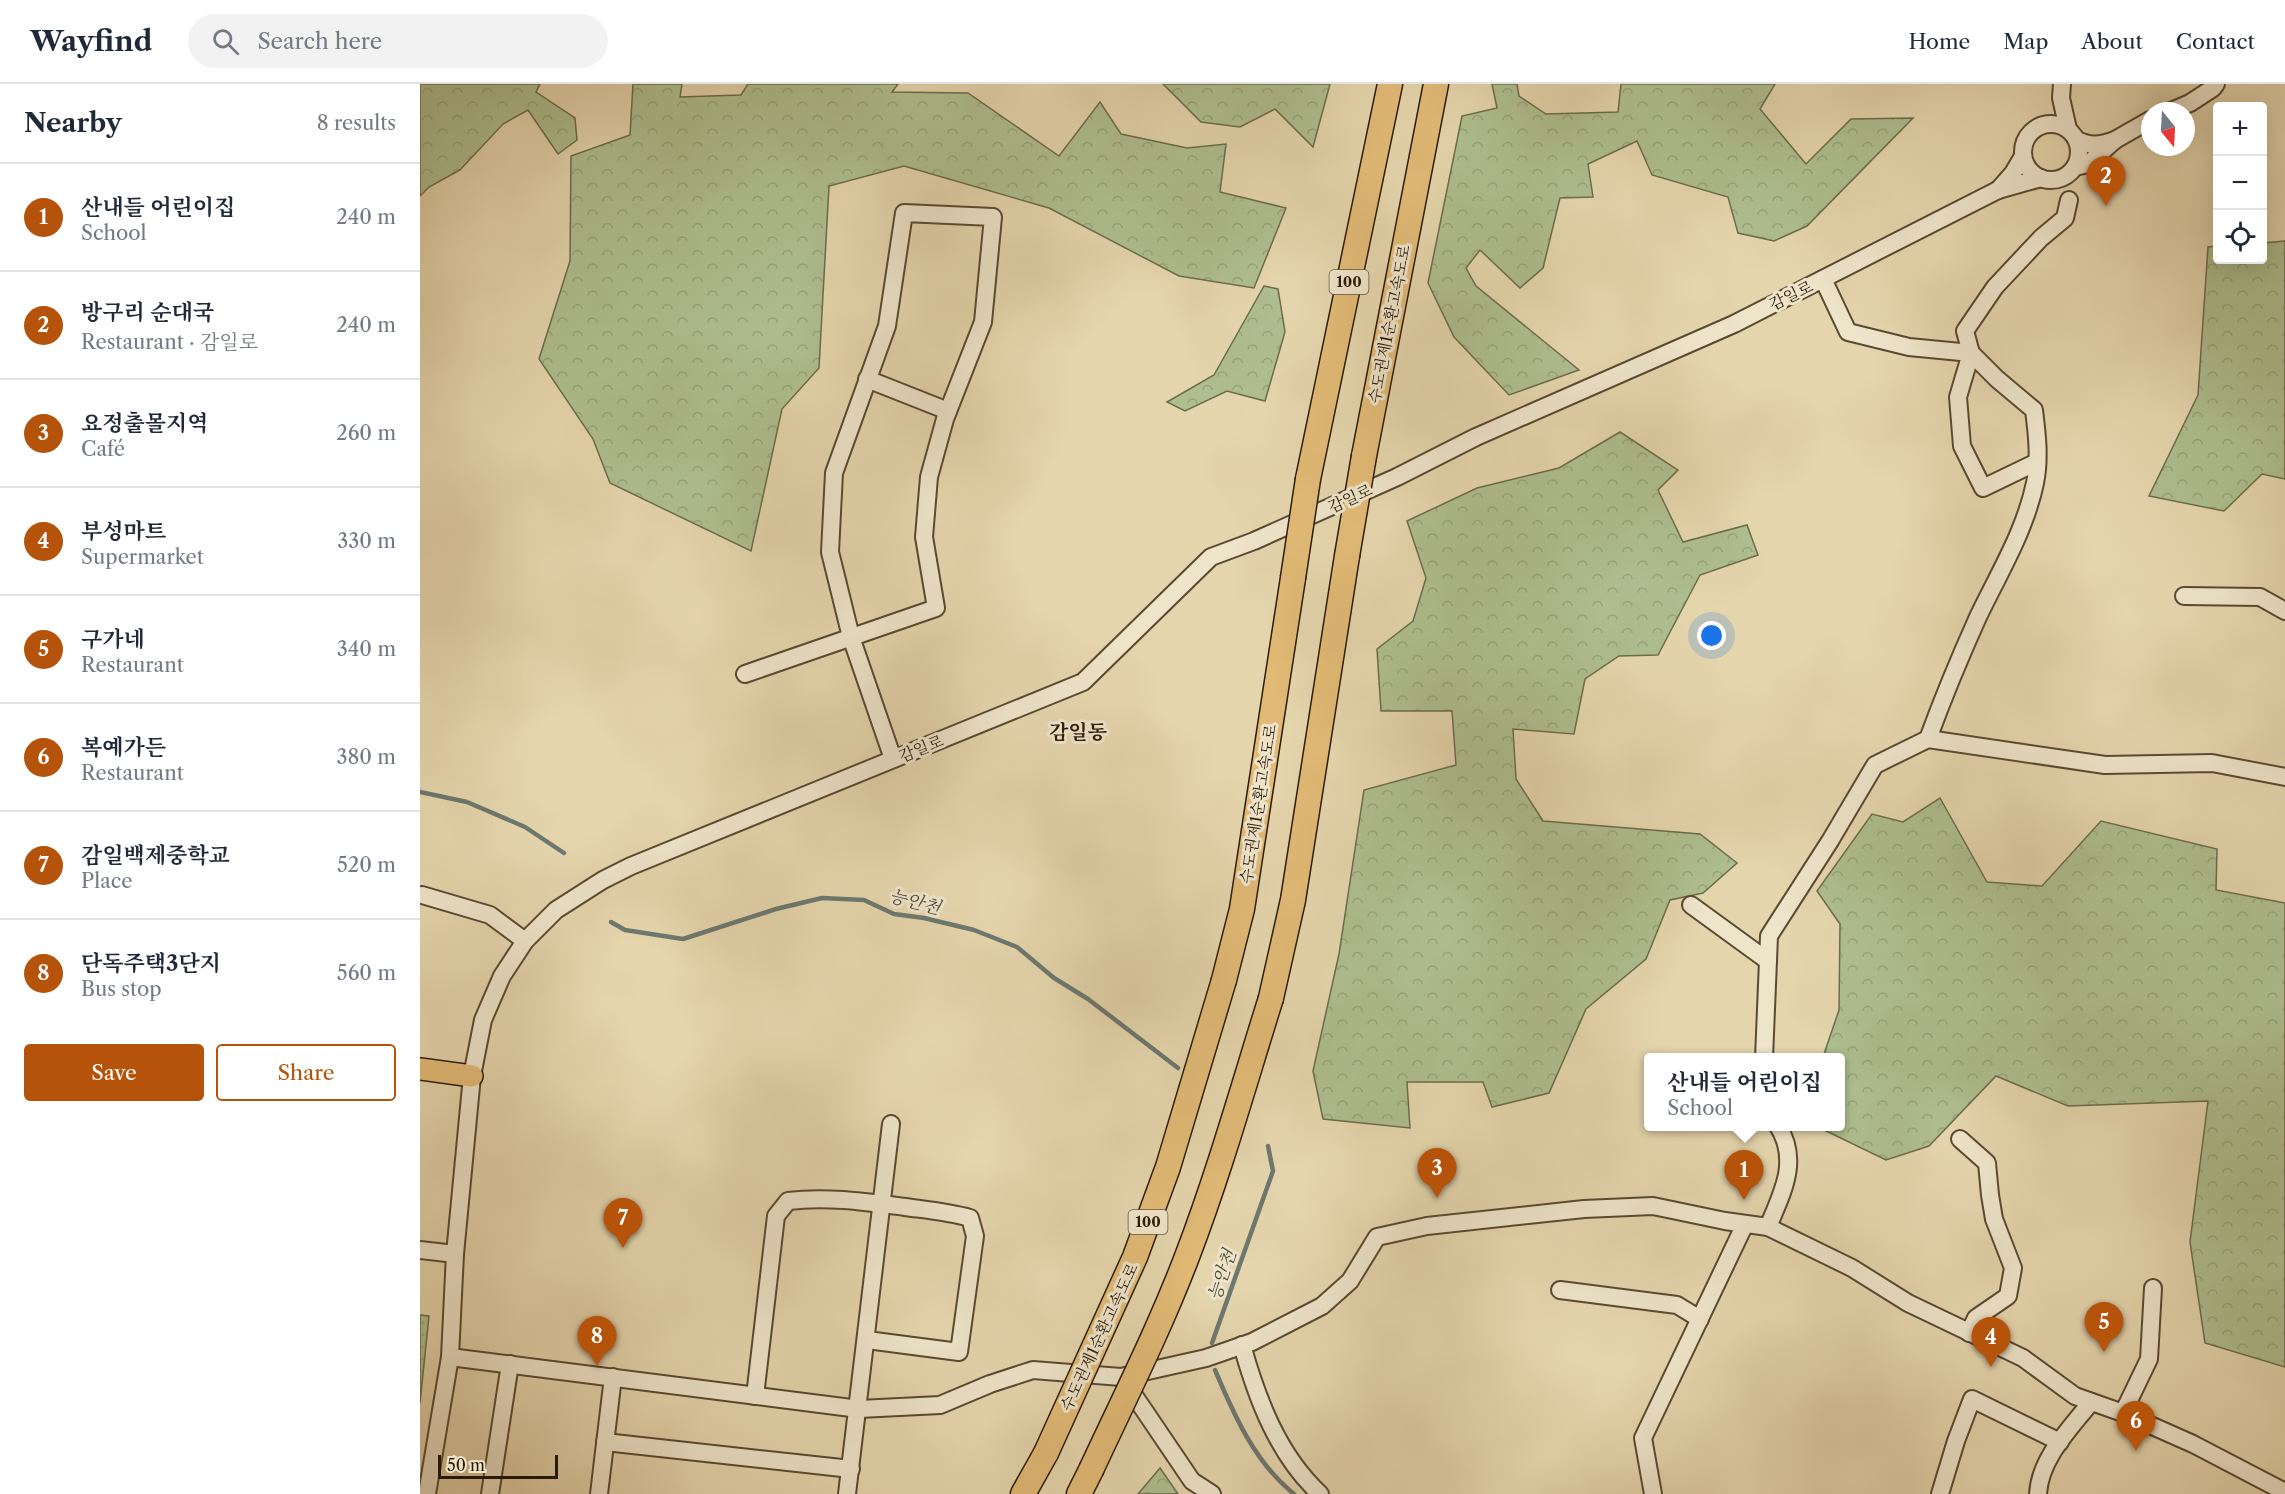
<!DOCTYPE html>
<html lang="en">
<head>
<meta charset="utf-8">
<style>
	:root { --surface:#fff; --page:#f2f2f3; --text:#1f2937; --muted:#747a83; --line:#e0e1e3; --accent:#b45309 }
	body { margin:0; font-family:"Libre Caslon Text","Noto Serif KR",serif; background:var(--page); color:var(--text) }
	.controls { position:absolute; right:18px; top:18px; display:grid; overflow:hidden; border-radius:6px; box-shadow:0 6px 24px #0002 }
	.controls button { width:54px; height:54px; display:grid; place-items:center; padding:0; border:0; border-bottom:2px solid var(--line); background:var(--surface); color:var(--text); font:30px sans-serif }
	.compass { position:absolute; left:1721px; top:18px; width:54px; height:54px; border-radius:50%; background:var(--surface); box-shadow:0 6px 24px #0002; rotate:162deg }
	.scale { position:absolute; left:18px; bottom:15px; width:120px; box-sizing:border-box; padding-left:6px; border:3px solid #2a1b08; border-top:0; font-size:16px; line-height:21px; white-space:nowrap; color:#2a1b08; -webkit-text-stroke:4px #eee4ca; paint-order:stroke }
	.you { position:absolute; left:1292px; top:552px; width:21px; height:21px; margin:-15px; border:4px solid #fff; border-radius:50%; background:#1a73e8; box-shadow:0 0 0 9px #1a73e833 }
	.badge { display:grid; place-items:center; width:39px; height:39px; border-radius:50%; background:var(--accent); color:#fff; font-size:20px; font-weight:700 }
	.pin { position:absolute; translate:-50% -50px; filter:drop-shadow(0 2px 3px #0008) }
	.pin::after { content:''; position:absolute; top:32px; width:21px; height:18px; background:inherit; clip-path:polygon(0 0,100% 0,50% 100%) }
	.popup { position:absolute; left:1224px; top:969px; width:201px; height:78px; box-sizing:border-box; display:grid; place-content:center; border-radius:6px; background:var(--surface); filter:drop-shadow(0 2px 4px #0005); font-size:20px; white-space:nowrap; color:var(--muted) }
	.popup b { font-size:22px; color:var(--text) }
	.popup::after { content:''; position:absolute; left:50%; top:100%; margin-left:-12px; border:12px solid transparent; border-top-color:var(--surface) }
	.list { margin:0; padding:0; list-style:none }
	h2 { display:flex; justify-content:space-between; align-items:center; height:78px; margin:0; padding:0 24px; font-size:26px }
	h2 small { font-size:20px; font-weight:400; color:var(--muted) }
	.list li { display:grid; grid-template-columns:39px 1fr auto; gap:18px; align-items:center; box-sizing:border-box; height:108px; padding:0 24px; border-top:2px solid var(--line) }
	.list b { display:block; font-size:22px; white-space:nowrap }
	.list p { margin:0; font-size:20px; white-space:nowrap; color:var(--muted) }
	.list em { font-size:20px; font-style:normal; color:var(--muted) }
	.actions { display:flex; gap:12px; padding:18px 24px }
	.actions a { flex:1; padding:14px 0; border:2px solid var(--accent); border-radius:6px; text-align:center; font-size:21px; color:var(--accent) }
	.actions .main { background:var(--accent); color:#fff }
	.icon { flex:none; width:33px; height:33px; fill:none; stroke:currentColor; stroke-width:2; stroke-linecap:round; stroke-linejoin:round }
	.map { position:relative; flex:none; width:1865px; height:1410px; overflow:hidden }
	header { display:flex; align-items:center; gap:36px; box-sizing:border-box; height:84px; padding:0 30px; background:var(--surface); border-bottom:2px solid var(--line) }
	header strong { font-size:28px }
	nav { display:flex; gap:33px; margin-inline-start:auto; font-size:21px }
	.search { width:420px; height:54px; background:var(--page); display:flex; align-items:center; gap:15px; box-sizing:border-box; padding:0 21px; border-radius:33px; color:var(--muted); font-size:22px }
	main { display:flex }
	aside { flex:1; background:var(--surface) }
	.map>svg:first-child { display:block }
	.forest { fill:url(#forest-crowns); stroke:#6c6c4c; stroke-width:1.5 }
	.park { fill:url(#park-dots); stroke:#6c6c4c; stroke-width:1.5 }
	.lines { fill:none; stroke-linecap:round; stroke-linejoin:round }
	.stream { stroke:#6d7870; stroke-width:4.5 }
	.minor-casing { stroke:#594a31; stroke-width:20 }
	.major-casing { stroke:#2a1b08; stroke-width:24 }
	.highway-casing { stroke:#2a1b08; stroke-width:27 }
	.minor { stroke:#eee4ca; stroke-width:16 }
	.major { stroke:#e2ba76; stroke-width:21 }
	.highway { stroke:#e2ba76; stroke-width:24 }
	.highway-bridge-casing { stroke:#2a1b08; stroke-width:27; stroke-linecap:butt }
	.highway-bridge { stroke:#e2ba76; stroke-width:24 }
	.labels { text-anchor:middle; stroke-width:6; stroke-linejoin:round; paint-order:stroke }
	.shield { fill:#eee4ca; stroke:#655742; stroke-width:1.5 }
	.shield-label { font-size:15px; font-weight:bold; fill:#2a1b08 }
	.street-label { font-size:16px; fill:#2a1b08; stroke:#eee4ca }
	.water-label { font-size:18px; font-style:italic; fill:#4c4a3c; stroke:#eee4ca }
	.quarter-label { font-size:20px; font-weight:bold; fill:#2a1b08; stroke:#eee4ca }
</style>
</head>
<body>
<header>
<strong>Wayfind</strong>
<div class="search"><svg class="icon" aria-label="search" viewBox="0 0 24 24"><circle cx="10" cy="10" r="6"/><path d="M15 15l6 6"/></svg>Search here</div>
<nav><a>Home</a><a>Map</a><a>About</a><a>Contact</a></nav>
</header>
<main>
<aside>
<h2>Nearby<small>8 results</small></h2>
<ul class="list">
<li><span class="badge">1</span><div><b>산내들 어린이집</b><p>School</p></div><em>240 m</em></li>
<li><span class="badge">2</span><div><b>방구리 순대국</b><p>Restaurant · 감일로</p></div><em>240 m</em></li>
<li><span class="badge">3</span><div><b>요정출몰지역</b><p>Café</p></div><em>260 m</em></li>
<li><span class="badge">4</span><div><b>부성마트</b><p>Supermarket</p></div><em>330 m</em></li>
<li><span class="badge">5</span><div><b>구가네</b><p>Restaurant</p></div><em>340 m</em></li>
<li><span class="badge">6</span><div><b>복예가든</b><p>Restaurant</p></div><em>380 m</em></li>
<li><span class="badge">7</span><div><b>감일백제중학교</b><p>Place</p></div><em>520 m</em></li>
<li><span class="badge">8</span><div><b>단독주택3단지</b><p>Bus stop</p></div><em>560 m</em></li>
</ul>
<div class="actions"><a class="main">Save</a><a>Share</a></div>
</aside>
<div class="map">
<svg width="1865" height="1410" viewBox="0 0 1865 1410">
	<defs>
		<pattern id="forest-crowns" width="20" height="18" patternUnits="userSpaceOnUse" patternTransform="scale(1.5)"><rect width="20" height="18" fill="#aebe8f"/><path d="M2 6a3 3 0 1 1 6 0M12 15a3 3 0 1 1 6 0" fill="none" stroke="#96a37a"/></pattern>
		<pattern id="park-dots" width="8" height="8" patternUnits="userSpaceOnUse" patternTransform="scale(1.5)"><rect width="8" height="8" fill="#aebe8f"/><path d="M2 2h.1M6 6h.1" fill="none" stroke="#96a37a" stroke-width="1.8" stroke-linecap="round"/></pattern>
	</defs>
	<rect width="100%" height="100%" fill="#e5d5ad"/>
	<filter id="stains"><feTurbulence type="fractalNoise" baseFrequency=".00333" numOctaves="4"/><feColorMatrix values="0 0 0 0 .2 0 0 0 0 .09 0 0 0 0 .02 0 0 0 .5 -.17"/></filter>
	<radialGradient id="worn" r=".72"><stop offset=".6" stop-color="#630" stop-opacity="0"/><stop offset="1" stop-color="#630" stop-opacity=".3"/></radialGradient>
	<g class="forest">
		<path d="M0,0H120L116,8L155,34L157,56L138,70L108,26L83,40L40,86L9,103L0,112Z"/>
		<path d="M213,0H262L260,13L321,11L328,0H478L472,8L548,9L639,72L680,18L701,50L767,64L806,60L800,108L866,124L834,204L759,192L629,124L484,82L409,102L399,284L362,325L331,467L190,399L173,355L119,275L150,177L151,72L210,51Z"/>
		<path d="M743,0H910L893,63L855,25L820,43L781,38Z"/>
		<path d="M1072,0H1097L1099,12L1126,30L1198,28L1201,0H1355L1340,25L1386,80L1431,35L1493,34L1387,142L1354,157L1318,149L1308,113L1232,91L1217,57L1168,80L1173,113L1140,114L1123,184L1100,204L1060,166L1046,184L1056,202L1159,286L1089,311L1034,253L1008,199L1042,32L1077,24Z"/>
		<path d="M1865,157V395L1842,390L1804,427L1729,412L1778,311L1788,163L1797,162L1798,176H1842L1843,159Z"/>
		<path d="M844,202L858,205L865,248L845,317L807,307L765,327L747,318L794,291Z"/>
		<path d="M1200,348L1258,386L1238,406L1263,458L1327,441L1338,471L1280,491L1238,571L1199,572L1165,595L1154,650L1093,645L1096,695L1123,737L1280,750L1317,779L1283,809L1250,816L1226,875L1166,925L1129,1009L1072,1023L1063,998H987L990,1044L903,1035L893,987L919,870L944,706L1036,681L1032,627H961L957,565L993,537L1006,494L987,437L1057,404L1139,384Z"/>
		<path d="M1520,714L1567,798L1622,802L1681,737L1797,765L1796,806L1865,819V1283L1785,1259L1770,1158L1788,1017L1648,1022L1576,992L1509,1062L1466,1076L1398,1043L1420,1042V974L1403,973L1419,926L1420,840L1397,807L1452,730L1483,738Z"/>
		<path d="M740,1384L758,1410H718Z"/>
	</g>
	<path class="park" d="M0,1231L9,1232L0,1319Z"/>
	<g class="lines">
		<g class="stream">
			<path d="M0,708L47,718L105,743L144,769"/>
			<path d="M191,838L205,846L263,855L356,825L402,814L444,816L474,830L504,834L554,846L597,863L634,894L668,915L758,984"/>
			<path d="M792,1259L853,1087L848,1062"/>
			<path d="M795,1286C814,1331 835,1379 874,1410"/>
		</g>
		<defs>
			<g id="minor">
				<path d="M1642,0L1641,14L1648,45"/>
				<path d="M1751,27L1770,19L1793,4L1796,0"/>
				<circle cx="1631" cy="68" r="28"/>
				<path d="M1695,56L1730,36"/>
				<path d="M1603,72L1593,89L1578,106L1621,94"/>
				<path d="M1655,83L1668,80L1695,56C1680,61 1671,63 1657,56"/>
				<path d="M1403,195L1428,248L1489,263L1551,269L1538,313L1542,362L1563,404L1617,378"/>
				<path d="M447,295L528,327"/>
				<path d="M1764,512L1840,513L1865,527"/>
				<path d="M325,590L516,524L504,453L509,393L525,335L563,238L573,133L484,129L467,242L414,389L410,468L431,553L473,675"/>
				<path d="M1508,655C1523,614 1540,573 1558,533C1579,489 1605,447 1615,399C1620,375 1617,350 1614,326L1577,295L1551,269L1545,247L1575,203L1621,154L1645,134L1649,116"/>
				<path d="M2,811L70,831L105,857"/>
				<path d="M1271,821L1348,877"/>
				<path d="M1344,974L1349,852L1410,757L1455,681L1508,655L1685,681L1792,679L1865,693"/>
				<path d="M1540,1055L1567,1079L1570,1111L1574,1135L1593,1184L1588,1212L1556,1234L1549,1249"/>
				<path d="M1348,1143C1362,1109 1380,1077 1358,1042"/>
				<path d="M0,1166L35,1170"/>
				<path d="M1140,1206L1257,1221L1280,1235"/>
				<path d="M822,1261C837,1315 858,1371 900,1410"/>
				<path d="M30,1273L439,1325L520,1321L570,1300L613,1286L701,1293L786,1274L832,1258L902,1222L930,1197L957,1153L1007,1142L1164,1125L1233,1122L1305,1137L1348,1143L1432,1184L1488,1219L1603,1274L1655,1312L1703,1329L1773,1360L1865,1408"/>
				<path d="M705,1298L772,1397L792,1410"/>
				<path d="M335,1312L356,1132L368,1117C406,1112 447,1118 485,1123C507,1126 529,1128 550,1134L555,1152L539,1268L447,1256"/>
				<path d="M1703,1329L1729,1275L1733,1204"/>
				<path d="M185,1358L431,1385"/>
				<path d="M7,1410L30,1273L35,1170L52,992L63,936L82,892L105,857L136,826L183,796L211,782L663,598L791,473L834,457L977,393L1056,353L1314,240L1578,106"/>
				<path d="M70,1410L90,1280"/>
				<path d="M179,1410L193,1293"/>
				<path d="M427,1410L471,1040"/>
				<path d="M1233,1410L1223,1354L1325,1140"/>
				<path d="M1520,1410L1536,1357L1552,1315L1640,1358"/>
				<path d="M1618,1410C1620,1374 1650,1345 1671,1318"/>
			</g>
			<path id="major" d="M0,985L52,992"/>
			<g id="highway">
				<path d="M944,372L1016,0"/>
				<path d="M888,395L970,0"/>
				<path d="M804,896L822,825L873,494"/>
				<path d="M851,914L873,816L927,472"/>
				<path d="M603,1410L626,1369"/>
				<path d="M659,1410L671,1386"/>
			</g>
		</defs>
		<use href="#minor" class="minor-casing"/>
		<use href="#major" class="major-casing"/>
		<use href="#highway" class="highway-casing"/>
		<use href="#minor" class="minor"/>
		<use href="#major" class="major"/>
		<use href="#highway" class="highway"/>
		<defs>
			<g id="highway-bridge">
				<path d="M927,472L944,372"/>
				<path d="M873,494L888,395"/>
				<path d="M626,1369L715,1173L748,1083L804,896"/>
				<path d="M671,1386C704,1315 740,1244 768,1170C800,1086 824,1000 851,914"/>
			</g>
		</defs>
		<use href="#highway-bridge" class="highway-bridge-casing"/>
		<use href="#highway-bridge" class="highway-bridge"/>
	</g>
	<g class="labels">
		<g class="shield">
			<rect x="909.5" y="186" width="39" height="24" rx="4.5"/>
			<rect x="708.5" y="1126" width="39" height="24" rx="4.5"/>
		</g>
		<g class="shield-label">
			<text x="929" y="203">100</text>
			<text x="728" y="1143">100</text>
		</g>
		<g class="street-label">
			<text transform="translate(1371 211) rotate(-26)" y="6">감일로</text>
			<text transform="translate(969 240) rotate(-79)" y="6">수도권제1순환고속도로</text>
			<text transform="translate(930 414) rotate(-24)" y="6">감일로</text>
			<text transform="translate(501 664) rotate(-22)" y="6">감일로</text>
			<text transform="translate(838 720) rotate(-81)" y="6">수도권제1순환고속도로</text>
			<text transform="translate(679 1253) rotate(-65)" y="6">수도권제1순환고속도로</text>
		</g>
		<g class="water-label">
			<text transform="translate(495 818) rotate(15)" y="6">능안천</text>
			<text transform="translate(802 1191) rotate(-71)" y="6">능안천</text>
		</g>
		<g class="quarter-label">
			<text x="658" y="655">감일동</text>
		</g>
	</g>
	<rect width="100%" height="100%" filter="url(#stains)"/>
	<rect width="100%" height="100%" fill="url(#worn)"/>
</svg>
<div class="controls">
<button>+</button>
<button>−</button>
<button><svg class="icon" aria-label="locate" viewBox="0 0 24 24"><circle cx="12" cy="12" r="6"/><path d="M12 2v4M12 18v4M2 12h4M18 12h4"/></svg></button>
</div>
<svg class="compass" viewBox="-18 -18 36 36"><path d="M0-13l5 13h-10z" fill="#e53935"/><path d="M0 13l5-13h-10z" fill="#747a83"/></svg>
<div class="scale">50 m</div>
<div class="you"></div>
<div class="pin badge" style="left:1324px;top:1116px">1</div>
<div class="popup"><b>산내들 어린이집</b>School</div>
<div class="pin badge" style="left:1686px;top:122px">2</div>
<div class="pin badge" style="left:1017px;top:1114px">3</div>
<div class="pin badge" style="left:1571px;top:1283px">4</div>
<div class="pin badge" style="left:1684px;top:1268px">5</div>
<div class="pin badge" style="left:1716px;top:1367px">6</div>
<div class="pin badge" style="left:203px;top:1164px">7</div>
<div class="pin badge" style="left:177px;top:1282px">8</div>
</div>
</main>
</body>
</html>
